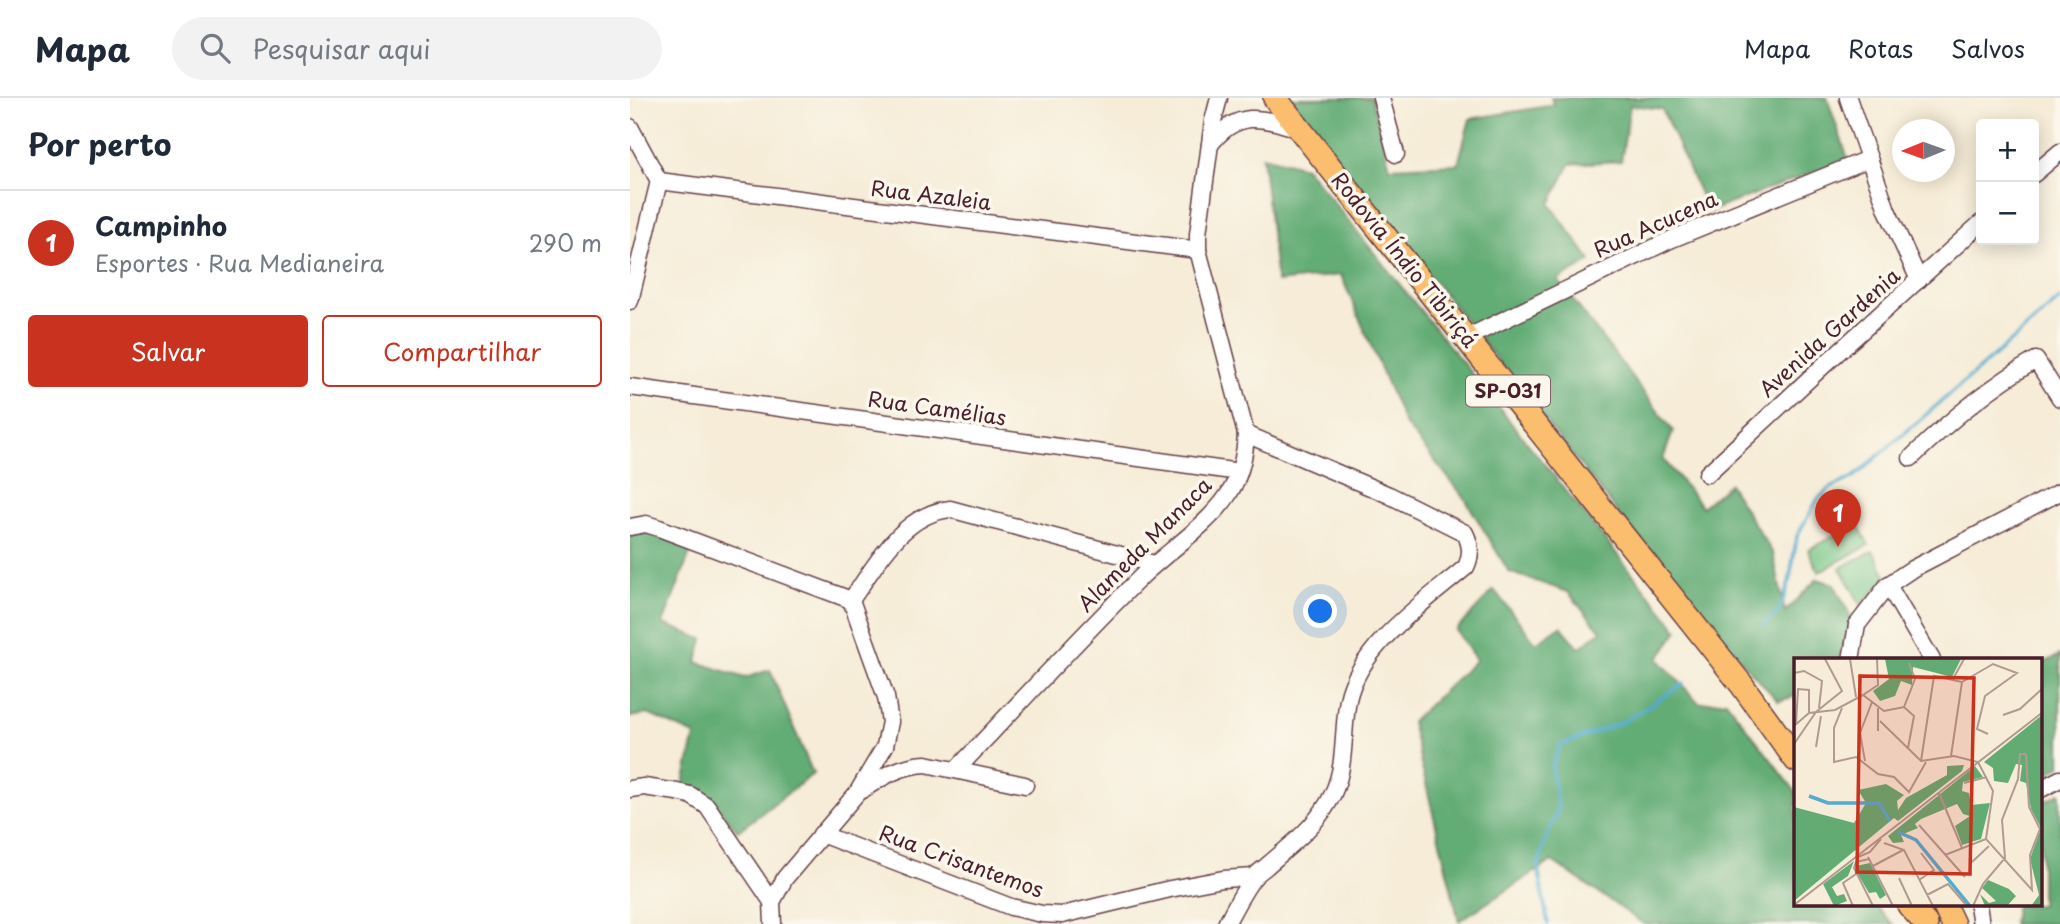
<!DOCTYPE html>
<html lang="pt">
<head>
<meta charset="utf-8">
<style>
	:root { --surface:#fff; --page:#f2f2f3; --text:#1f2937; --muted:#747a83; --line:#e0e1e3; --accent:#c8321e }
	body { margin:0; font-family:"Playpen Sans",sans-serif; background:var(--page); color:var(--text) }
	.controls { position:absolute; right:21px; top:21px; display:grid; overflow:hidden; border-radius:7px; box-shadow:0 4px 18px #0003 }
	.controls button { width:63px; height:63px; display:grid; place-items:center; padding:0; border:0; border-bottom:2px solid var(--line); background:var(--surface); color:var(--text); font:35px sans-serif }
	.compass { position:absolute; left:1262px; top:21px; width:63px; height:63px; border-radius:50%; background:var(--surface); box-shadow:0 4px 18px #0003; rotate:269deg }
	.you { position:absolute; left:691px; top:514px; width:24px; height:24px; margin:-18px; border:5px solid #fff; border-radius:50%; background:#1a73e8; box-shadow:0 0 0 10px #1a73e833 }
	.badge { display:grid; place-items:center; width:46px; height:46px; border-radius:50%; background:var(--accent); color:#fff; font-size:23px; font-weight:700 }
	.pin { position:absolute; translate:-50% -58px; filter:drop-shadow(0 2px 4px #0008) }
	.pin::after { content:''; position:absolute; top:37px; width:24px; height:21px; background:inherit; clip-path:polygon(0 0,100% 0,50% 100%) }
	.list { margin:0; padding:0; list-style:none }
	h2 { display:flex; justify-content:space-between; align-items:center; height:91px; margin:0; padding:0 28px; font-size:30px }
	h2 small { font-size:23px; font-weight:400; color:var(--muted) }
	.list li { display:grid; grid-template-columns:46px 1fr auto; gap:21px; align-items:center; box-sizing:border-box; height:105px; padding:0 28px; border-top:2px solid var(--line) }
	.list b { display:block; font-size:26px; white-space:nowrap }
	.list p { margin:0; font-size:23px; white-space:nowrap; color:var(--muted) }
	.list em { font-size:23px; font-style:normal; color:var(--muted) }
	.actions { display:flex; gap:14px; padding:21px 28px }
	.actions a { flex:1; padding:16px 0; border:2px solid var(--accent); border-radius:7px; text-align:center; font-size:24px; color:var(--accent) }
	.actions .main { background:var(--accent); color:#fff }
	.icon { flex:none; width:38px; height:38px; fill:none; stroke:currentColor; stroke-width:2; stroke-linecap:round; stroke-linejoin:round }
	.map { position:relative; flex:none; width:1430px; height:826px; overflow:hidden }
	header { display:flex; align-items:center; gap:42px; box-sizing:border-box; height:98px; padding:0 35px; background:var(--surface); border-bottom:2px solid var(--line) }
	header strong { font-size:33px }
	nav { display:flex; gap:38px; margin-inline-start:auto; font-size:24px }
	.search { width:490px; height:63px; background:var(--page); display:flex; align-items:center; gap:18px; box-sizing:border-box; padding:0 24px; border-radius:38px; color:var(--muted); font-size:26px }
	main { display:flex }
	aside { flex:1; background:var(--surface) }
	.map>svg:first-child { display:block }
	.green { fill:#79c787; stroke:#627359; stroke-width:2 }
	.forest { fill:#62ac74; stroke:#566650; stroke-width:2 }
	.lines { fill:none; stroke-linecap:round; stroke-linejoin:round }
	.stream { stroke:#53abd0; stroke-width:3.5 }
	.minor-casing { stroke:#643e45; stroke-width:19 }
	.highway-casing { stroke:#643e45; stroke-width:26 }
	.minor { stroke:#fff; stroke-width:16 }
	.highway { stroke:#fbbd6e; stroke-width:23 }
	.labels { text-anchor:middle; stroke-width:7; stroke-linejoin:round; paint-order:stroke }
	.shield { fill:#fbf7ec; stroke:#7f6065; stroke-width:2 }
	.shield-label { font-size:19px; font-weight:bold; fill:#4a1f2b }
	.street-label { font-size:21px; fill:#4a1f2b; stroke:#fbf7ec }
	.inset-river { fill:none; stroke:#53abd0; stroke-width:3.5 }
	.inset-road { fill:none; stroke:#b19a92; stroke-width:2 }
	.view { fill:#c8321e; fill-opacity:0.15; stroke:#c8321e; stroke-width:3.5 }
	.inset-edge { fill:none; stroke:#4a1f2b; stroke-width:3.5 }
</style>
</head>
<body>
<header>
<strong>Mapa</strong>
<div class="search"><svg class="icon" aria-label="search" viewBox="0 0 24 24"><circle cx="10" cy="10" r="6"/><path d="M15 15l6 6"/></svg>Pesquisar aqui</div>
<nav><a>Mapa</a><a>Rotas</a><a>Salvos</a></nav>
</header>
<main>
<aside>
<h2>Por perto<small></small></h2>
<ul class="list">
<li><span class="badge">1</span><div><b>Campinho</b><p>Esportes · Rua Medianeira</p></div><em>290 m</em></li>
</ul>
<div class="actions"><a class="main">Salvar</a><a>Compartilhar</a></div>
</aside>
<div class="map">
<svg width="1430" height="826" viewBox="0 0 1430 826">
	<rect width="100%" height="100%" fill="#fbf7ec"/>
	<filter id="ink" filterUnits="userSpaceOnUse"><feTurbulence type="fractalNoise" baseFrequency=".0143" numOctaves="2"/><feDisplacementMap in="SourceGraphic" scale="14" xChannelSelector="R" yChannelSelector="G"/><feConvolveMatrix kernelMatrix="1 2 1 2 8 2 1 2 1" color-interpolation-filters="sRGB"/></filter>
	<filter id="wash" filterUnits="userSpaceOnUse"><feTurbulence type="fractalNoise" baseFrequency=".00686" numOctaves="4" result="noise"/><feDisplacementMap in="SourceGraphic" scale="28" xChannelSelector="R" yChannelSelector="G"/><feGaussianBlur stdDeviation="1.57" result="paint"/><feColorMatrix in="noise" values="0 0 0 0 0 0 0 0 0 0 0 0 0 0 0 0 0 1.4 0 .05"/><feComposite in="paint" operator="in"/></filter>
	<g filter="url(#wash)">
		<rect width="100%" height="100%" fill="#f6ecd7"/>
		<g class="green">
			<path d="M1227,425L1239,447L1189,474L1178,452Z"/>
			<path d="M1243,453L1257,479L1231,507L1210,470Z"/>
		</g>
		<g class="forest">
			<path d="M659,0H741L760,69L828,66L840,21L924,7L921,0H1197L1218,61L1078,114L1032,11L1000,7L991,63L940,66L920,106L961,163L928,182L1043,333L1033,361L1072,409L1099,386L1143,456L1155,514L1187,481L1204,486L1222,521L1209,562H1166V598L1148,603L1070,518Z"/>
			<path d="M632,58L675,69L1048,532L1028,561L1069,605L1096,603L1166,694V807H1244L1263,826H1014L922,763L829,823L781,624L846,562L826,532L864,492L906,545L931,528L949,550L971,533L938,494L879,474L834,399L774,325L711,177L647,184Z"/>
			<path d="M22,434L62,450L33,526L73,541L67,564L115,580L140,572L183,676L108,733L83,705L54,686L65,637L18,616L0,619V436Z"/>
			<path d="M1430,557V668L1411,680V566Z"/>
			<path d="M1430,695V821L1424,826H1383L1385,810L1388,807H1411V705Z"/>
		</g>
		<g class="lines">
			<g class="stream">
				<path d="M1133,528L1150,511L1159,485L1167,438L1188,401L1199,391L1224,379L1430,201"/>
				<path d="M918,826L908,769L914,745L928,712L922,670L929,648L995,623L1053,586"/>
			</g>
		</g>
	</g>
	<g filter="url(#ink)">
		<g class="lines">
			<defs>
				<g id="minor">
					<path d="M751,0L766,56"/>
					<path d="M1218,0L1257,112L1289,182"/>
					<path d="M0,29L29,83"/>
					<path d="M580,47C607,11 631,19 669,31"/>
					<path d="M1404,76L1430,54"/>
					<path d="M29,83L568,152"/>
					<path d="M0,203L29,83"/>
					<path d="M836,240L1042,141L1238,61"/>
					<path d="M0,289L609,374"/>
					<path d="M1281,360C1319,323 1359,289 1406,262L1430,300"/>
					<path d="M1077,376L1193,268L1351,125"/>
					<path d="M0,429L16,426L29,430L221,502"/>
					<path d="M1258,487L1302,562"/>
					<path d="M1221,562L1227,527L1258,487L1282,471L1430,394"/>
					<path d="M326,672C388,607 448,541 512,478C537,454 579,426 598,397C610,379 615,358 616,336L568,152V136L583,23L589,0"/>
					<path d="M0,691L14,689L47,694L60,697L77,708L142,804"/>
					<path d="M1411,691L1430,681"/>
					<path d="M232,692C252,679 271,667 296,666L395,687"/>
					<path d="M191,736L381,809L412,816L432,817L540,791L593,781L624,779"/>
					<path d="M1348,807L1351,826"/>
					<path d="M143,826L142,804L155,780L227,695L255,648L260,624L256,599L221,502C247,466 272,416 320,411L524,466"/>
					<path d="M596,826C604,811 613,793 623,780C627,775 634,771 639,766C660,748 684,729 698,705C718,672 711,638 718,602C729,548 796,503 836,469C842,457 841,447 835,435L759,397L616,336"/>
				</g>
				<g id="highway">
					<path d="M645,0L1112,587L1166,662"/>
					<path d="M1279,807L1296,826"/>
					<path d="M1314,807L1323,826"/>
				</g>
			</defs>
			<use href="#minor" class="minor-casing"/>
			<use href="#highway" class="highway-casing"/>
			<use href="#minor" class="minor"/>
			<use href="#highway" class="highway"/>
		</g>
	</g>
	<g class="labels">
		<rect class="shield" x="836" y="277.5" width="84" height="31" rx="5"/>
		<g class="shield-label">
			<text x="878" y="300">SP-031</text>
		</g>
		<g class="street-label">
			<text transform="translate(301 98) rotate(7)" y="7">Rua Azaleia</text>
			<text transform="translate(1026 127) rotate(-24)" y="7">Rua Acucena</text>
			<text transform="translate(774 162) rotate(51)" y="7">Rodovia Índio Tibiriçá</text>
			<text transform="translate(1200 235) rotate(-42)" y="7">Avenida Gardenia</text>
			<text transform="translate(307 311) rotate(8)" y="7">Rua Camélias</text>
			<text transform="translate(515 447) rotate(-45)" y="7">Alameda Manaca</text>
			<text transform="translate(331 764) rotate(20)" y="7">Rua Crisantemos</text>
		</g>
	</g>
	<g transform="translate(1164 560)">
		<rect width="248" height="248" fill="#f6ecd7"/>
		<path d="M91,1H167L158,19L119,9L118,27L107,23L101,38L86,43L79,33L95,21ZM248,57V248H237L245,237L236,201L247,170L237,151L232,125L226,123L228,107L222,106L214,125L200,123L199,110L190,104ZM170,107L168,113L104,163L100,160L0,243V149L60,165L72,145L64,132L92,126L110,137L103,143L104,152L112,140L153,117V108ZM181,108L189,119L169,124L168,133L175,135L177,147L196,145L187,181L168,187L161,168L176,158L169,156L163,146L127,161L121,166L124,170L107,177L110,184L99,185L94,178ZM60,203L54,218L38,229L43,238L50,236L53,243L40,248L29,226ZM76,205L92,237L86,241L82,234L75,235L62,213V208ZM194,222L215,231L222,238L213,248H191L186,236L195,245L202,243L188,230Z" fill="#62ac74"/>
		<path class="inset-river" d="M15,138L34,145H85L96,163M104,174L122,182L176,248"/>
		<path class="inset-road" d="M56,1L62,39M0,15L10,13L28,23L25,50M159,21L170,1M168,24L199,6L223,15L191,38L183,71L194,76M69,37L84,27L83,1M110,49L121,21L115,5M48,50L40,70V104L62,99L84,116L100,119L115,134L132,104M84,50V73M209,57L226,51L249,30M86,63L127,103L160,98L184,104L199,133L192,181L238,232L236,197L246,171L235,149L232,96M2,66L4,31L15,32V55M0,68L15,55L41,52L69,37L90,53L110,49L120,58L114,90M0,86L22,54L48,33L31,1M22,89L27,58M157,98L168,24M71,103L66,75L78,44M127,103L140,18L168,24M170,125L193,119M145,135L168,190M125,167L171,219M90,185L110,192L139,248M151,197L192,181M74,199L99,248M62,200L76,194L87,181M75,201L62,204L60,210L79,248M178,204L195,188M79,208L109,192M105,220L118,248M125,222L140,212L127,195M133,237L154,226L173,248M0,247L249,54M59,248L49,225L62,216M179,248L189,226L211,200L208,162L224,121L226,96H232"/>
		<path class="view" d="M66,18L180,20L176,216L63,214Z"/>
		<rect width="248" height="248" class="inset-edge"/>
	</g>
</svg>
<div class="controls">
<button>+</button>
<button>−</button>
</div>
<svg class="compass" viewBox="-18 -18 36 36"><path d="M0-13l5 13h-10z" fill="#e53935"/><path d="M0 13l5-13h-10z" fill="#747a83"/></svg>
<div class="you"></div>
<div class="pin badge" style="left:1208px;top:449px">1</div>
</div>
</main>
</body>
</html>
